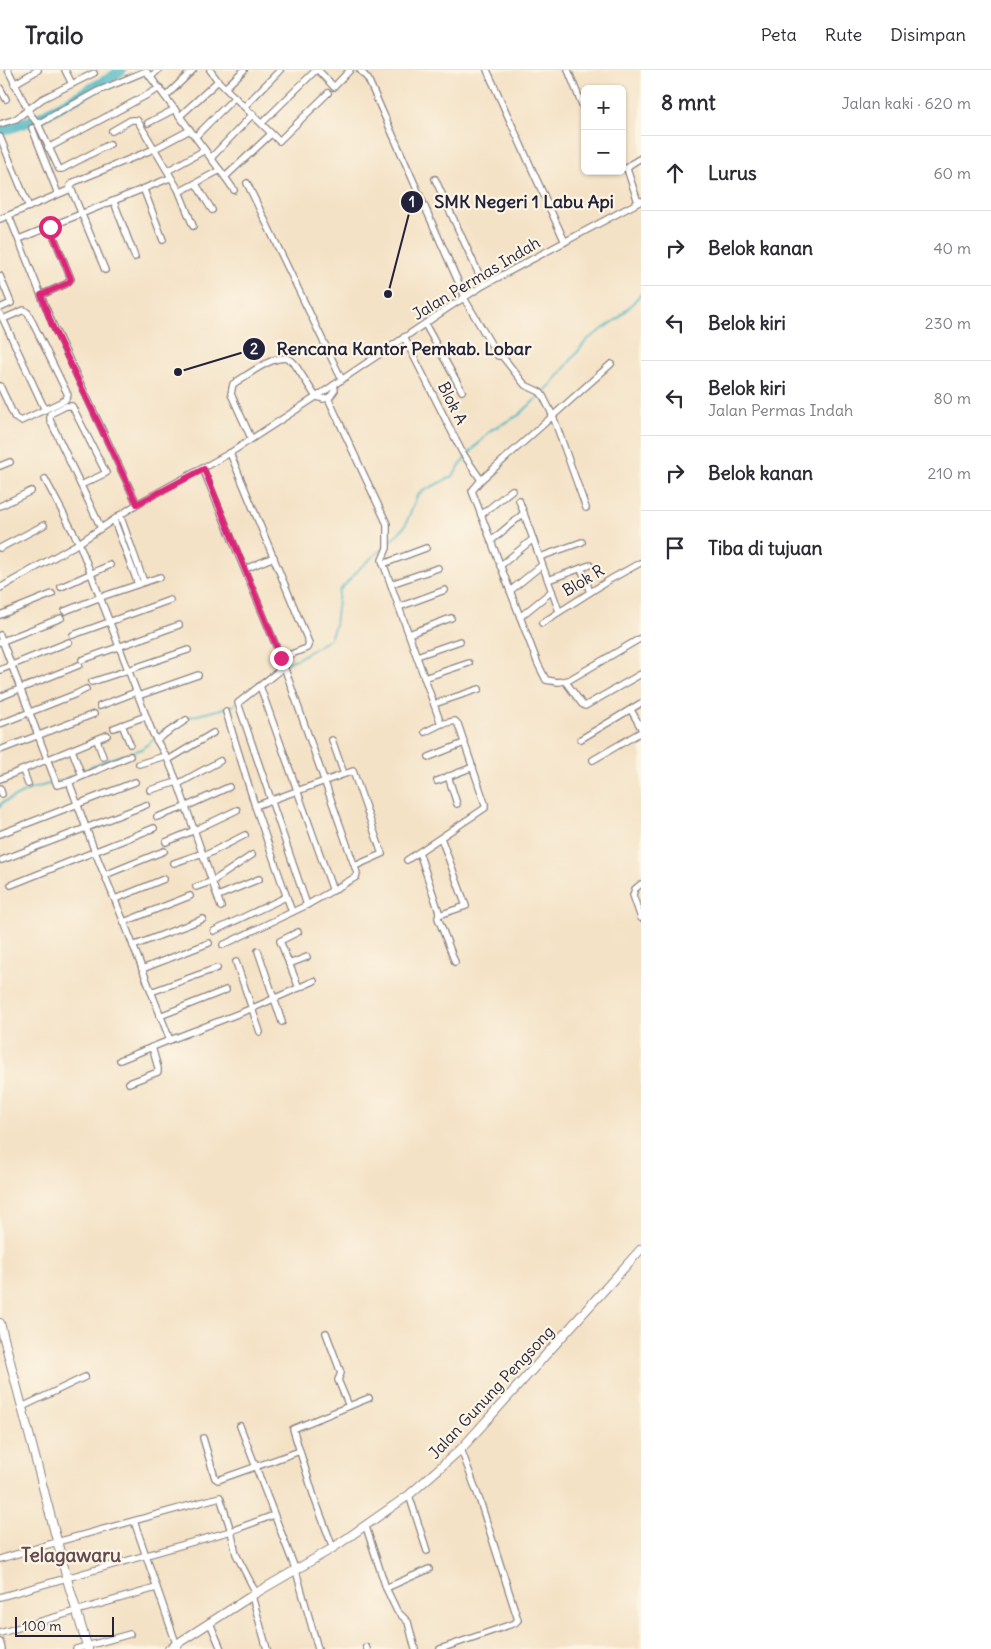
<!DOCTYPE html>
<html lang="id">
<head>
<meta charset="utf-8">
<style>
	:root { --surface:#fff; --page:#f2f2f3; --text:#2b2b33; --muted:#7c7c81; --line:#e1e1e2 }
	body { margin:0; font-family:Delius,sans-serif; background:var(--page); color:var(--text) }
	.controls { position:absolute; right:15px; top:15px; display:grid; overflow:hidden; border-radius:8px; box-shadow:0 1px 4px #0004 }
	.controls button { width:45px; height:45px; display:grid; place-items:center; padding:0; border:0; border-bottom:1px solid var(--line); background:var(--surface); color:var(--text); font:25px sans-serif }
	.scale { position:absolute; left:15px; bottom:12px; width:99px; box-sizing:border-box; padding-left:5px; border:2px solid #22223b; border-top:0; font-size:14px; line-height:18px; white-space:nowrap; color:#22223b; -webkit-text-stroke:4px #fcf5e5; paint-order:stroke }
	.stop { position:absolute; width:15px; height:15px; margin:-11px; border:4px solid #db2777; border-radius:50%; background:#fff }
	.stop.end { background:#db2777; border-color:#fff; box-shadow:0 1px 5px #0008 }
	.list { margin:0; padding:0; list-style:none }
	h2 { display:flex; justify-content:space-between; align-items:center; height:65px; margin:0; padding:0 20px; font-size:21px }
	h2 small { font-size:16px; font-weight:400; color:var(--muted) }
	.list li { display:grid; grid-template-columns:32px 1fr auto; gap:15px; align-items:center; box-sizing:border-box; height:75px; padding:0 20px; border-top:1px solid var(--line) }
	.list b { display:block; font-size:19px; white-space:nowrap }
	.list p { margin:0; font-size:16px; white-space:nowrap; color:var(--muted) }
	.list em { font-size:16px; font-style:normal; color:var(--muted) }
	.icon { flex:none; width:28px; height:28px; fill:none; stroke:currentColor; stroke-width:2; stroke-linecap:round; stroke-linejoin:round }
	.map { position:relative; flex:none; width:641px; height:1579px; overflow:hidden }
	header { display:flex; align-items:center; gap:30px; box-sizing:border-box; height:70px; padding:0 25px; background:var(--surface); border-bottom:1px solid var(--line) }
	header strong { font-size:24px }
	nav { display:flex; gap:28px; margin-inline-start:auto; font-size:18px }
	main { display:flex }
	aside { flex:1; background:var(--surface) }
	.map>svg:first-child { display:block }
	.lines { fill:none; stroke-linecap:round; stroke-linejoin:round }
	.stream { stroke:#48b6c3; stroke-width:2 }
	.river { stroke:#48b6c3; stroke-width:11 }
	.street-casing { stroke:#8b8280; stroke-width:8 }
	.secondary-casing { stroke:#8b8280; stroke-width:10 }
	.street { stroke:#fff; stroke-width:5.5 }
	.secondary { stroke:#fff; stroke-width:8 }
	.route { stroke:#db2777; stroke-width:6 }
	.labels { text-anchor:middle; stroke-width:4.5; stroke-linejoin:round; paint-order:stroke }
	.street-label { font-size:16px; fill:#22223b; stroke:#fcf5e5 }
	.quarter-label { font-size:19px; font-weight:bold; fill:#634950; stroke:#fcf5e5 }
	.leader { fill:none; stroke:#22223b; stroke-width:2 }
	.callout-dot { fill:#22223b; stroke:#fcf5e5; stroke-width:2 }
	.mark-label { font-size:15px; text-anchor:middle; font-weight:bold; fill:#fff }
	.callout-label { font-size:18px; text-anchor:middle; font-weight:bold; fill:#22223b; stroke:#fcf5e5; stroke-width:4.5; stroke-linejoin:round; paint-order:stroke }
</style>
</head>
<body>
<header>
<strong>Trailo</strong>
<nav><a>Peta</a><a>Rute</a><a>Disimpan</a></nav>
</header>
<main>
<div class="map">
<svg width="641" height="1579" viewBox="0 0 641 1579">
	<rect width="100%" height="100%" fill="#fcf5e5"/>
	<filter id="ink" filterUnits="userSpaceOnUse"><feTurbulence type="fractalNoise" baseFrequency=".02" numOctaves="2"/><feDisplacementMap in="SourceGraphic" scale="10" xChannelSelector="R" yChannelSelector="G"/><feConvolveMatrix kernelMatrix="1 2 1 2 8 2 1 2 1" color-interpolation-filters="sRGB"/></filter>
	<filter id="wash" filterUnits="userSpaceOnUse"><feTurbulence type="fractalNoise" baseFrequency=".0096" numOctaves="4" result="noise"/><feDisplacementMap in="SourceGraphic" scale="20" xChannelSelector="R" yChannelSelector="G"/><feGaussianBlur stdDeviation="1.12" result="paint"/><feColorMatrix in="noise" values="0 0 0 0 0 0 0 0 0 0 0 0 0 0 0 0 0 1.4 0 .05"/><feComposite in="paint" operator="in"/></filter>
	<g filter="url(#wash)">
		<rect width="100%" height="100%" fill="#f4e2c6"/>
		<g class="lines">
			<g class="stream">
				<path d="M388,474L405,456L417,426L423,421L453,406L465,388L491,360L519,345L552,314L587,270L619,248L641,224"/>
				<path d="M251,620L280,595L297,589L330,569L335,555L339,521L361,497L384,477"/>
				<path d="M186,648L233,636L236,633"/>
				<path d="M83,701L103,691L142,679L167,658L180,651"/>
				<path d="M0,737L2,733L31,719L60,711L79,703"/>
			</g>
			<path class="river" d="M0,61L39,48L112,7L121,0"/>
		</g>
	</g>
	<g filter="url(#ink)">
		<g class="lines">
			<defs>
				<g id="street">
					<path d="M8,0L30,44L38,54L98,21L146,1L225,107L271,64"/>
					<path d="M65,0L72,14"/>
					<path d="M210,0L218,11L279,71L328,23"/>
					<path d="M318,0L334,17L350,0"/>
					<path d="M360,0L368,9L465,227"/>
					<path d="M487,0L565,172"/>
					<path d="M568,0L585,42"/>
					<path d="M151,7L158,0"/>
					<path d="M14,14L38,0"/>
					<path d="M0,18L6,29"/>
					<path d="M225,18L244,0"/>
					<path d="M166,26L193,0"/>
					<path d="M245,36L280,0"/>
					<path d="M180,46L218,11"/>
					<path d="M148,53L175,39"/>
					<path d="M262,53L316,0"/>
					<path d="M0,54L16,49L42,29L94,3"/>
					<path d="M38,54L59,99H62L110,74"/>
					<path d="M32,58L58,124"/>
					<path d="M112,61L131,50H137L139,53L178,119L193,156"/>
					<path d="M196,66L235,27"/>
					<path d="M0,67L29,137"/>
					<path d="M158,77L190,60"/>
					<path d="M48,78L160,18"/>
					<path d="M211,88L253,44"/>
					<path d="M622,97L627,99L638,132"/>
					<path d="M627,99L631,94L641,88"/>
					<path d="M169,100L205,80"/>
					<path d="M225,107L234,120"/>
					<path d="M435,109L484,215"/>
					<path d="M247,113L342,310"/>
					<path d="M196,114L212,140"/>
					<path d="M144,120L163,170"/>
					<path d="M183,120L220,100"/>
					<path d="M114,132L135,187"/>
					<path d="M9,146L53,255L137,434"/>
					<path d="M0,149L71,119"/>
					<path d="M19,169L170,108"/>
					<path d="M105,200L70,116L74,112L154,79"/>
					<path d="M0,206L11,233L0,238"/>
					<path d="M41,225L66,214L71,209L50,157"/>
					<path d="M464,228L498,286H502L525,315L540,322L543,326L553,346L586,438"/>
					<path d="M0,244L3,249L24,240L28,243L68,325L65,330L21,351L15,348L0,316"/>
					<path d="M3,249L45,340"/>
					<path d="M425,254L462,321"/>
					<path d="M404,267L462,382L481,410"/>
					<path d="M611,294L481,410L472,421L538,594L546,610L558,612L569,610L641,568"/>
					<path d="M317,327L323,329L330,327L335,320L334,315"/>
					<path d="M328,328L387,454V478L382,490L441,654"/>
					<path d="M251,368L231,324L233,314C247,306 281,277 294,293L316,327"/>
					<path d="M230,383L309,573L307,578L281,588"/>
					<path d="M0,396L10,392"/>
					<path d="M203,399L281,588L357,803L356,807L307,835L223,875"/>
					<path d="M45,409L79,473L153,664L168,690L178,714L221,837"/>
					<path d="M81,415L106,403L72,336H66L50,344V350L101,458"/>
					<path d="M519,430L559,541"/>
					<path d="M0,436L31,421"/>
					<path d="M120,445L144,512"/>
					<path d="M481,445L512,420"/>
					<path d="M114,450L138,514"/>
					<path d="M491,471L524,443"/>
					<path d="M0,478L44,455"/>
					<path d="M540,487L582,472"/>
					<path d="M383,494L426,478"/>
					<path d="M500,496L533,469"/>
					<path d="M581,498L590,522"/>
					<path d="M245,499L274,487"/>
					<path d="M548,510L590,495"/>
					<path d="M391,514L438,498"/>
					<path d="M61,517L110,495"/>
					<path d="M0,518L79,473L137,434L230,383L316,327L448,238L484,215L641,131"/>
					<path d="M510,521L542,495"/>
					<path d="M399,537L445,520"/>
					<path d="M65,541L101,527L160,507"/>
					<path d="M0,545L52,524"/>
					<path d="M520,547L552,521"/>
					<path d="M542,553L611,509L640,493"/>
					<path d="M409,564L451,548"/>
					<path d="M0,565L57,715L69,712L71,717L95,782L124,852L170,970L253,938L314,911"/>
					<path d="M73,565L170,530"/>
					<path d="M0,572L61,548"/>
					<path d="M417,586L460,571"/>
					<path d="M82,590L179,555"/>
					<path d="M284,597L238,633L307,835"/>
					<path d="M0,600L69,572"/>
					<path d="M424,608L469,593"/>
					<path d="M565,611L582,634L585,636L641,604"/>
					<path d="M92,612L188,580"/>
					<path d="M260,616L333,821"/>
					<path d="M138,626L198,605"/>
					<path d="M0,627L79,595"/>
					<path d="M434,634L479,619"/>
					<path d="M100,636L136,622"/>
					<path d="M631,640L641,658"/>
					<path d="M226,642L255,736L353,701L382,784L355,796"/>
					<path d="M0,654L76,624L86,619"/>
					<path d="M122,655L130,674"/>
					<path d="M114,658L146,646"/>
					<path d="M581,669L641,633"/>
					<path d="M97,670L103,687"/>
					<path d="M156,670L186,650"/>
					<path d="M332,670L344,704"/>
					<path d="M0,680L94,644"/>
					<path d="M72,680L82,706"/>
					<path d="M429,687L464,673"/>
					<path d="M168,690L213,663"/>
					<path d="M593,690L641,662"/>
					<path d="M139,694L165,686"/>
					<path d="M23,700L28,714"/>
					<path d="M448,706L457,734"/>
					<path d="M0,709L107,665"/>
					<path d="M437,711L473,697"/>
					<path d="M69,712L130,686"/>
					<path d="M178,714L220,691"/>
					<path d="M0,718L2,724"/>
					<path d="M150,720L177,712"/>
					<path d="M255,736L292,842"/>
					<path d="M157,747L185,737L229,717"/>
					<path d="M0,764L135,712"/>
					<path d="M166,772L195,760L237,740"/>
					<path d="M419,782L439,842L438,848L455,892"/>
					<path d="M204,786L245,765"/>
					<path d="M2,790L146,735"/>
					<path d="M407,790L485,738V734L458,654L455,651L441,654L425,662"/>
					<path d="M174,793L203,783"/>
					<path d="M105,805L164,781"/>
					<path d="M641,814L635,819L633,825L641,848"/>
					<path d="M11,815L154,758"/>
					<path d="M196,817L213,811L252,785"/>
					<path d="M218,826L259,809"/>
					<path d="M115,829L164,809"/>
					<path d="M439,845L466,836L441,768"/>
					<path d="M124,852L190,826"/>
					<path d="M214,861L286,827"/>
					<path d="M298,862L280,871L299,918"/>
					<path d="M133,876L203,849"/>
					<path d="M258,881L282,952"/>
					<path d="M236,892L260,962"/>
					<path d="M289,894L307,887"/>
					<path d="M142,899L209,873"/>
					<path d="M151,922L217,898"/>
					<path d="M160,946L226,920"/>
					<path d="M120,990L170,970"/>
					<path d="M129,1013L158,1002V998L152,977"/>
					<path d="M326,1263L341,1303L338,1310L349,1336"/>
					<path d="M22,1337L85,1307"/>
					<path d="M240,1356L296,1501L318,1579"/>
					<path d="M203,1368L215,1408L218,1410L300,1381"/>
					<path d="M409,1425L427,1481"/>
					<path d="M134,1451L178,1579"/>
					<path d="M366,1457L386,1518L397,1541L408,1552L415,1579"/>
					<path d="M333,1478L314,1427L293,1359L369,1328"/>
					<path d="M0,1489L57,1472L220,1427L231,1461L236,1484L256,1523"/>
					<path d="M386,1518L429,1499"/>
					<path d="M252,1526L267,1579"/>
					<path d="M0,1527L231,1461L274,1445"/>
					<path d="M210,1553L221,1579"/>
					<path d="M0,1563L156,1518"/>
					<path d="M0,1572L2,1579"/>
					<path d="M366,1577L367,1579"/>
					<path d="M76,1579L130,1564"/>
					<path d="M440,1579L515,1553L518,1550L480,1431L461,1379"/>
				</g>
				<g id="secondary">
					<path d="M0,1253L67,1509L88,1579"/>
					<path d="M169,1579L256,1523L333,1478L409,1425L461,1379L641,1179"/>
				</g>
			</defs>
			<use href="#street" class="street-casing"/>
			<use href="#secondary" class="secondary-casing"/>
			<use href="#street" class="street"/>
			<use href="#secondary" class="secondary"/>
		</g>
	</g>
	<g class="lines" filter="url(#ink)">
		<path class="route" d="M50,157L71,209L69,212L66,214L41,225L52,255L137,434L204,399L281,588"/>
	</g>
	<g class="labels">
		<g class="street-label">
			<text transform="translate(476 208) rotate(-31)" y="6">Jalan Permas Indah</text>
			<text transform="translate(453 333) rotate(63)" y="6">Blok A</text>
			<text transform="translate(583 510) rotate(-31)" y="6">Blok R</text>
			<text transform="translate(491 1322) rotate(-47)" y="6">Jalan Gunung Pengsong</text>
		</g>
		<g class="quarter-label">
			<text x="71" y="1492">Telagawaru</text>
		</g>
	</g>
	<path class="leader" d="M388 224L412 132M178 302L254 279"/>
	<g class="callout-dot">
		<circle cx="388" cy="224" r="5"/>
		<circle cx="178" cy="302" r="5"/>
		<circle cx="412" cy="132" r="12"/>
		<circle cx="254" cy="279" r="12"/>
	</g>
	<g class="mark-label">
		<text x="412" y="137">1</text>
		<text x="254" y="284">2</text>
	</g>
	<g class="callout-label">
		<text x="524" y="138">SMK Negeri 1 Labu Api</text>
		<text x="404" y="285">Rencana Kantor Pemkab. Lobar</text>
	</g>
</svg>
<div class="controls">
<button>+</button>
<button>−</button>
</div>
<div class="scale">100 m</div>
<div class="stop" style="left:50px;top:157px"></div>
<div class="stop end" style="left:281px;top:588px"></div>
</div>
<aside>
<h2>8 mnt<small>Jalan kaki · 620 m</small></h2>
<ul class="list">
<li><svg class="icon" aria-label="ahead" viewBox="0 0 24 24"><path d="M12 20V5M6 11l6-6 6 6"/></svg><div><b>Lurus</b></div><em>60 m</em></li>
<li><svg class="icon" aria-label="right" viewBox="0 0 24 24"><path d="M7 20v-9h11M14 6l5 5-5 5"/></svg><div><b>Belok kanan</b></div><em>40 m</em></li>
<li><svg class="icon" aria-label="left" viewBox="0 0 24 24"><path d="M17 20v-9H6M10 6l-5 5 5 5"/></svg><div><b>Belok kiri</b></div><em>230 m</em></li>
<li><svg class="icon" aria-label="left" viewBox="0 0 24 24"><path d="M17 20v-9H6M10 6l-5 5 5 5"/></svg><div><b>Belok kiri</b><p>Jalan Permas Indah</p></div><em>80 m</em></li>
<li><svg class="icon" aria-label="right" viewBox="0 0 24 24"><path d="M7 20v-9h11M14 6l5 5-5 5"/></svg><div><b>Belok kanan</b></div><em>210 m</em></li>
<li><svg class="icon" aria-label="arrive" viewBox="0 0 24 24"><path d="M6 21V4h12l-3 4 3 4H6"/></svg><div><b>Tiba di tujuan</b></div></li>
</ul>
</aside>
</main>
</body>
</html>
